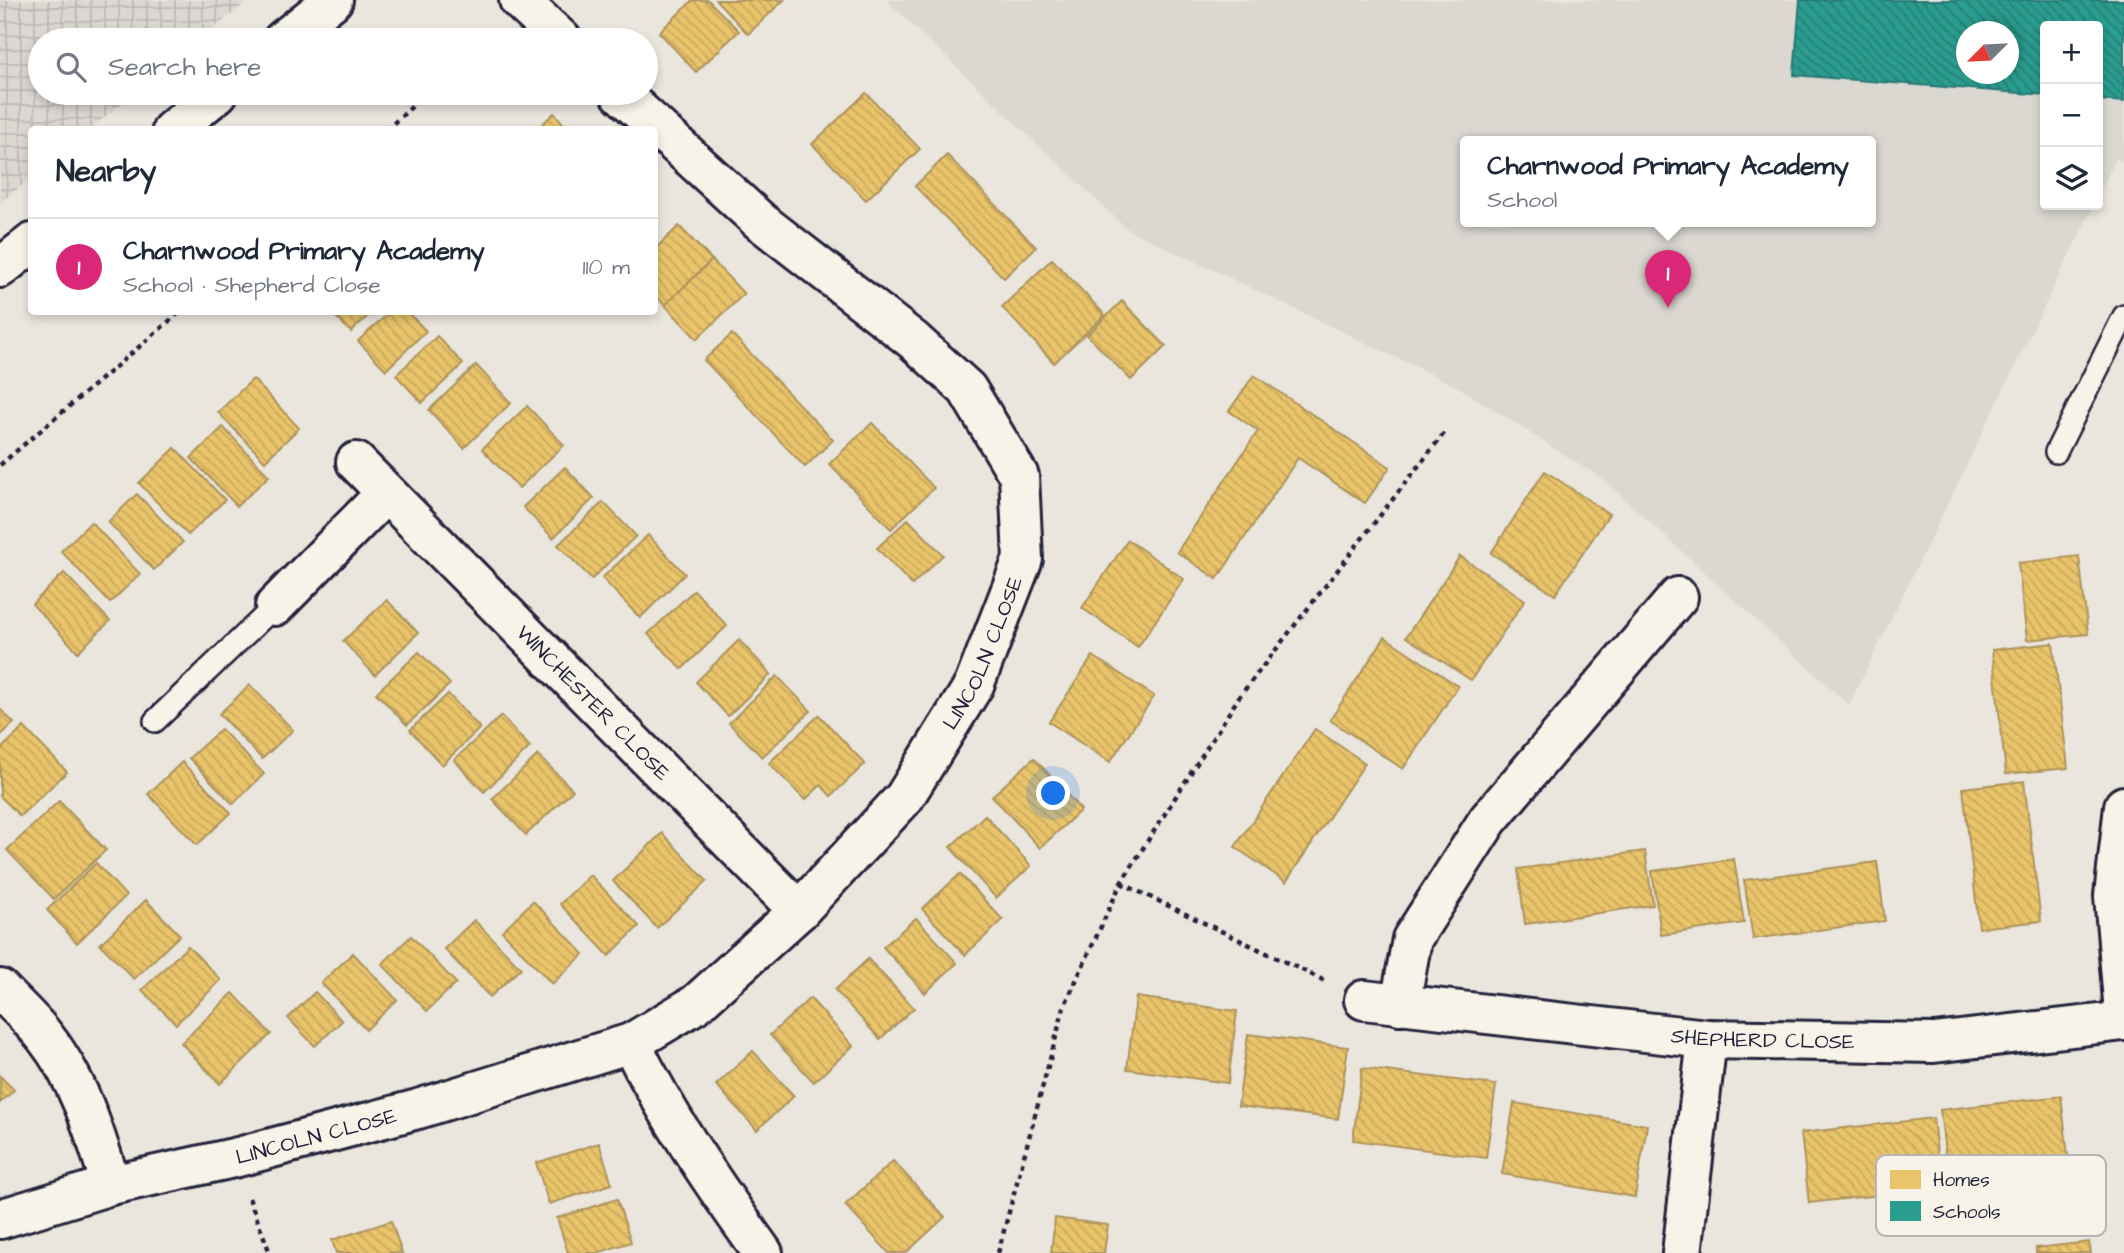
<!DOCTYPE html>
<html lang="en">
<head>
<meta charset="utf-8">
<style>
	:root { --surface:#fff; --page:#f2f2f3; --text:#1f2937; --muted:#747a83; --line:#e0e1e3; --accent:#db2777 }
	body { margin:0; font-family:"Architects Daughter",sans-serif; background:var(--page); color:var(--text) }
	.controls { position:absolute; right:21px; top:21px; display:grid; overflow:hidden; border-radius:7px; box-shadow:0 4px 10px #0003 }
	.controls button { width:63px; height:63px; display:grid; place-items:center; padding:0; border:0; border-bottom:2px solid var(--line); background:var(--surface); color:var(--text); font:35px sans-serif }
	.compass { position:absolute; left:1956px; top:21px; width:63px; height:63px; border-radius:50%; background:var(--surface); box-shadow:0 4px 10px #0003; rotate:246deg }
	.you { position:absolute; left:1054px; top:794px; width:24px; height:24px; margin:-18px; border:5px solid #fff; border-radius:50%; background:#1a73e8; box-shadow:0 0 0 10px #1a73e833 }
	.badge { display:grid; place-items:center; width:46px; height:46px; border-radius:50%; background:var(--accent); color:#fff; font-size:23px; font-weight:700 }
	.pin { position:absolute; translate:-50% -58px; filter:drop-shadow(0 2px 4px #0008) }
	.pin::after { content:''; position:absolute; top:37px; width:24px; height:21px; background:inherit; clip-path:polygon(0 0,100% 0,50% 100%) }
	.popup { position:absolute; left:1460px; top:136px; width:416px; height:91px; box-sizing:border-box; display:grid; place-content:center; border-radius:7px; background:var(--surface); filter:drop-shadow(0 2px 5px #0005); font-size:23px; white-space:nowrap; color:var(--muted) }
	.popup b { font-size:26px; color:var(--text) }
	.popup::after { content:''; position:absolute; left:50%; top:100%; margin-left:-14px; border:14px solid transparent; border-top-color:var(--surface) }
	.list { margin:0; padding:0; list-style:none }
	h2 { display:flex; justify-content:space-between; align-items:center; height:91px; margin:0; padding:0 28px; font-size:30px }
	h2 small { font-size:23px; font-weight:400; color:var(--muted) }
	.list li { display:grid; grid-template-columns:46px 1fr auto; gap:21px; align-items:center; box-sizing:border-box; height:98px; padding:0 28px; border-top:2px solid var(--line) }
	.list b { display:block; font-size:26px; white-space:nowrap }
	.list p { margin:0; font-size:23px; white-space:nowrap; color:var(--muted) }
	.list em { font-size:23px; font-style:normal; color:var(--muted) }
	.icon { flex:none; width:38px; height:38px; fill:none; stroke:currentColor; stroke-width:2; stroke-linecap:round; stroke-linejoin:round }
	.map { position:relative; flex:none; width:2124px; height:1253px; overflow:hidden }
	.search { position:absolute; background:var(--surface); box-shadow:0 4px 10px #0003; left:28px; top:28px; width:630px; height:77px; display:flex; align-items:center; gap:18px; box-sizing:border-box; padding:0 24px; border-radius:38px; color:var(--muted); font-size:26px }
	.panel { position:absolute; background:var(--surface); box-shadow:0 4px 10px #0003; left:28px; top:126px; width:630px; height:189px; border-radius:7px }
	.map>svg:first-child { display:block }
	.built { fill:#dbd8d2; fill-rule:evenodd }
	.industrial { fill:url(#industrial-grid) }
	.homes { fill:url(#homes-back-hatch); stroke:#ad935c; stroke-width:2 }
	.schools { fill:url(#schools-back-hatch); stroke:#287876; stroke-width:2; fill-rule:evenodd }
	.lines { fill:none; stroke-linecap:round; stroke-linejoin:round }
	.service-casing { stroke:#22223b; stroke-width:26 }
	.minor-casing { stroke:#22223b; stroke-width:44 }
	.trunk-casing { stroke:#22223b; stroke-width:44 }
	.path { stroke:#22223b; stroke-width:4.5; stroke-dasharray:5 5; stroke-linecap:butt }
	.service { stroke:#f7f3e8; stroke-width:21 }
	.minor { stroke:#f7f3e8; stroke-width:38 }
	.trunk { stroke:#f7f3e8; stroke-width:38 }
	.labels { text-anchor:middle; stroke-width:7; stroke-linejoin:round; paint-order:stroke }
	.street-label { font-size:21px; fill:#22223b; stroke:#f7f3e8 }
	.key { fill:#f7f3e8; stroke:#b7b4b4; stroke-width:2 }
	.key-label { font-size:19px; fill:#22223b }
</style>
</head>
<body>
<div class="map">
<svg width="2124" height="1253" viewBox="0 0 2124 1253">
	<defs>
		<pattern id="industrial-grid" width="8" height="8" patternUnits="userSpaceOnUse" patternTransform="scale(1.75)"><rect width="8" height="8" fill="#dbd8d2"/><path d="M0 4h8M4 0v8" fill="none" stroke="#bcb9b5"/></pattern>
		<pattern id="homes-back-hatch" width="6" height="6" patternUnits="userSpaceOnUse" patternTransform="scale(1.75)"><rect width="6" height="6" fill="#e9c46a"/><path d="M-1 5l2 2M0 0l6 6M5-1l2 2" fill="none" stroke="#c8a85d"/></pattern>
		<pattern id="schools-back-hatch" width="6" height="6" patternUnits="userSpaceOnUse" patternTransform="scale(1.75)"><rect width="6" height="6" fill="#2a9d8f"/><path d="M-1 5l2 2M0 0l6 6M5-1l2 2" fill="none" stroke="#248076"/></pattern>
	</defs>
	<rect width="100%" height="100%" fill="#eae6de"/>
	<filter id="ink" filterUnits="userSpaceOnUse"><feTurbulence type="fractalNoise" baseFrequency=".0143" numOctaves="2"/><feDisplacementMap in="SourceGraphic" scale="14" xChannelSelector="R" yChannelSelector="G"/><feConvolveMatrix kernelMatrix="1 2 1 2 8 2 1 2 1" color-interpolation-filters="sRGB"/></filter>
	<g filter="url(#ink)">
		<path class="built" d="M886,0H2124V162L2116,159L2098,196V26H2045V205H2094L1849,705L1604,480L1458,387L1127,229ZM1966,32H2008V74H1966ZM1465,142H1871V222H1465Z"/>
		<path class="industrial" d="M0,0H249L200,40H40V93H135L90,129L32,130L31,178L0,203Z"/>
		<g class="homes">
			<path d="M693,0H708L739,31L696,72L659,32Z"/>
			<path d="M716,0H784L748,34Z"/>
			<path d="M866,93L920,149L866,200L812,144Z"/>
			<path d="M554,113L569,130H536Z"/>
			<path d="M947,155L1036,247L1004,278L915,186Z"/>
			<path d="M679,226L712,260L665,305L654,294V250Z"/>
			<path d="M1052,259L1105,315L1054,363L1002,307Z"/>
			<path d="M712,260L744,294L697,339L665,305Z"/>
			<path d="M1122,301L1166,346L1131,380L1087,335Z"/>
			<path d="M331,312H372L351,332Z"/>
			<path d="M390,312H408L426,331L386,370L358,341Z"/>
			<path d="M732,334L833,440L805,467L704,360Z"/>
			<path d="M437,336L463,364L422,403L396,375Z"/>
			<path d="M476,365L511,403L464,448L429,410Z"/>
			<path d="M1254,375L1390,467L1365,503L1298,458L1217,579L1177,552L1258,431L1229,411Z"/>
			<path d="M253,379L299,428L265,461L218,412Z"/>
			<path d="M527,406L564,445L519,488L482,449Z"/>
			<path d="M872,423L934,488L891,529L829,464Z"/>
			<path d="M223,427L269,476L237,506L191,458Z"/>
			<path d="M175,448L225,500L188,535L139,483Z"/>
			<path d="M565,467L594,498L553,538L523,507Z"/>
			<path d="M1545,471L1609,514L1555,595L1491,553Z"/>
			<path d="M137,494L183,542L154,570L108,522Z"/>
			<path d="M603,502L636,536L592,579L558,545Z"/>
			<path d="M908,519L943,555L912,585L877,548Z"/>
			<path d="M91,522L140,574L110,603L61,551Z"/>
			<path d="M648,535L685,574L640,618L602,578Z"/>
			<path d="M1128,540L1184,579L1138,647L1082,608Z"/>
			<path d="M1460,556L1525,600L1471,680L1406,637Z"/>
			<path d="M2079,556L2088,634L2027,640L2018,563Z"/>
			<path d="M64,573L110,621L78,652L32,604Z"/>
			<path d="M694,590L727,626L682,669L648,634Z"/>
			<path d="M387,600L418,633L375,675L343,641Z"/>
			<path d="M1385,637L1458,686L1403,769L1330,720Z"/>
			<path d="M739,640L771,674L728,716L696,682Z"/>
			<path d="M2053,643L2068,768L2006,774L1992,650Z"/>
			<path d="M419,652L450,684L407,725L376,693Z"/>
			<path d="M1093,656L1154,696L1110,762L1049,722Z"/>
			<path d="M777,676L811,711L762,757L729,723Z"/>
			<path d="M250,685L293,730L262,759L219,714Z"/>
			<path d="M448,694L480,728L442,765L410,730Z"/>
			<path d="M0,709L14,723L0,736Z"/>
			<path d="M819,715L865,764L831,796L821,785L805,800L769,763Z"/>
			<path d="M501,716L530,747L484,792L454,760Z"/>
			<path d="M24,727L67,772L20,816L0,796V750Z"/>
			<path d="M221,729L264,774L233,804L189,758Z"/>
			<path d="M1315,729L1365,763L1286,882L1235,847Z"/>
			<path d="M538,755L573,790L526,835L492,799Z"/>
			<path d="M1034,758L1081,810L1040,848L992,796Z"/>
			<path d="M182,762L231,813L197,845L148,794Z"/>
			<path d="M2024,781L2041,921L1979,928L1963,788Z"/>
			<path d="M59,801L106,850L54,899L7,850Z"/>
			<path d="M985,815L1031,866L996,898L950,847Z"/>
			<path d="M662,833L707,881L657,928L613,881Z"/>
			<path d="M1645,851L1653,905L1525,924L1518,869Z"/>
			<path d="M1734,859L1744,923L1661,935L1652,871Z"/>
			<path d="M1877,862L1885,921L1753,939L1744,880Z"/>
			<path d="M96,863L126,896L77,943L47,910Z"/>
			<path d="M960,874L1003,920L965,955L922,909Z"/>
			<path d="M590,875L639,926L609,956L560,904Z"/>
			<path d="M146,900L180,935L134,979L100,944Z"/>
			<path d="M533,901L584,954L552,984L502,931Z"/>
			<path d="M916,918L957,963L925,993L883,947Z"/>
			<path d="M474,920L521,968L490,997L444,949Z"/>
			<path d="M411,936L456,983L427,1011L382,964Z"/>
			<path d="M188,946L221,980L176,1024L142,990Z"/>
			<path d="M353,953L397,1000L366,1030L321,983Z"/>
			<path d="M868,959L914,1008L880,1039L835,990Z"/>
			<path d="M315,992L342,1021L315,1046L288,1018Z"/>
			<path d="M233,993L271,1034L220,1084L181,1043Z"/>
			<path d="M1136,997L1237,1011L1228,1083L1127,1069Z"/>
			<path d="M810,998L853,1046L814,1082L770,1035Z"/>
			<path d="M1248,1034L1348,1047L1338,1119L1238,1106Z"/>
			<path d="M753,1051L794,1096L757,1130L716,1085Z"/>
			<path d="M1362,1068L1496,1085L1486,1158L1353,1140Z"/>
			<path d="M0,1076L14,1090L0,1103Z"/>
			<path d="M2061,1096L2068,1156L1947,1170L1940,1110Z"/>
			<path d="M1514,1103L1647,1125L1635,1197L1502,1174Z"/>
			<path d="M1933,1118L1941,1188L1809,1203L1801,1133Z"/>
			<path d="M599,1143L612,1184L549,1204L536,1163Z"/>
			<path d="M893,1161L945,1217L906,1253H889L845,1205Z"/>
			<path d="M617,1199L631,1242L597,1253H568L557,1218Z"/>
			<path d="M1055,1218L1108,1225L1104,1253H1051Z"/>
			<path d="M391,1221L402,1253H336L332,1240Z"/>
			<path d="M2089,1242L2091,1253H2036V1248Z"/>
		</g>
		<path class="schools" d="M1800,0H2124V102L2098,100V111V26H2045V95L1794,75ZM1966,32H2008V74H1966Z"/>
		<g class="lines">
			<defs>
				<g id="service">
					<path d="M2056,452L2124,316"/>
					<path d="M155,721L275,606"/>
				</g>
				<g id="minor">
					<path d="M519,0L562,40"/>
					<path id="s1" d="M356,462L799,911"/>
					<path d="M275,606L386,493"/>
					<path d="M2124,806L2114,896L2124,1013"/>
					<path d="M0,989C15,1005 32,1020 45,1037C79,1080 95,1133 111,1185"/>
					<path id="s2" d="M1364,1000L1707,1039L1934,1043L2124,1021"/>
					<path d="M1400,1005L1412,939L1488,820L1678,597"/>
					<path d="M631,1043C668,1118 714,1185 763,1253"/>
					<path id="s3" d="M0,1219L111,1185L238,1157L418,1109L631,1043L696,1004L799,911L904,798L974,685L1023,559L1019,476L967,389L913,340L760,221L620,93"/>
					<path d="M1682,1253L1707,1039"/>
				</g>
				<g id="trunk">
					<path d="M283,40L333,0"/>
					<path d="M172,130L218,93"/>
					<path d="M0,268L32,243"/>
				</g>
			</defs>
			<use href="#service" class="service-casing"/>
			<use href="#minor" class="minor-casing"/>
			<use href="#trunk" class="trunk-casing"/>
			<g class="path">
				<path d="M386,130L427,93"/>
				<path d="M0,465L180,312"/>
				<path d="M1121,883L1325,981"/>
				<path d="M249,1198L270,1253"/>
				<path d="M998,1253L1064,1007L1121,883L1239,697L1445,432"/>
			</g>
			<use href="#service" class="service"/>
			<use href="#minor" class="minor"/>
			<use href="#trunk" class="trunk"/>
		</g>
	</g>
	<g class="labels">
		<g class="street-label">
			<text dy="7" stroke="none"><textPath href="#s3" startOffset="1190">LINCOLN CLOSE</textPath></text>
			<text dy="7" stroke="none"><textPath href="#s1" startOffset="338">WINCHESTER CLOSE</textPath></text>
			<text dy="7" stroke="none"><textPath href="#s2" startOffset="401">SHEPHERD CLOSE</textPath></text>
			<text dy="7" stroke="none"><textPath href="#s3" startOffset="327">LINCOLN CLOSE</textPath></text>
		</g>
	</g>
	<rect x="1876" y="1155" width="230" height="81" rx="10" class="key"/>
	<rect x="1890" y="1170" width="31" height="19" fill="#e9c46a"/>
	<rect x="1890" y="1201" width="31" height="20" fill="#2a9d8f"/>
	<g class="key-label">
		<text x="1933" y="1186">Homes</text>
		<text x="1933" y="1218">Schools</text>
	</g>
</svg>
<div class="controls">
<button>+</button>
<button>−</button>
<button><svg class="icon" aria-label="layers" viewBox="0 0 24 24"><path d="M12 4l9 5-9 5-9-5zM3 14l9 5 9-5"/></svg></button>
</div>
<svg class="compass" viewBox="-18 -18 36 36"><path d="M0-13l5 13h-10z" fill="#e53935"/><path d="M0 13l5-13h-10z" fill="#747a83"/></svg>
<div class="you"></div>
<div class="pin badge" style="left:1668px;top:308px">1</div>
<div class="popup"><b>Charnwood Primary Academy</b>School</div>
<div class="search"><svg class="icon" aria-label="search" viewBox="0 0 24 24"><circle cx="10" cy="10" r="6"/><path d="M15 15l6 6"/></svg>Search here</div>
<section class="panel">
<h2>Nearby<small></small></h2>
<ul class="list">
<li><span class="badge">1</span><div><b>Charnwood Primary Academy</b><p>School · Shepherd Close</p></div><em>110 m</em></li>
</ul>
</section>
</div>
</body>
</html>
